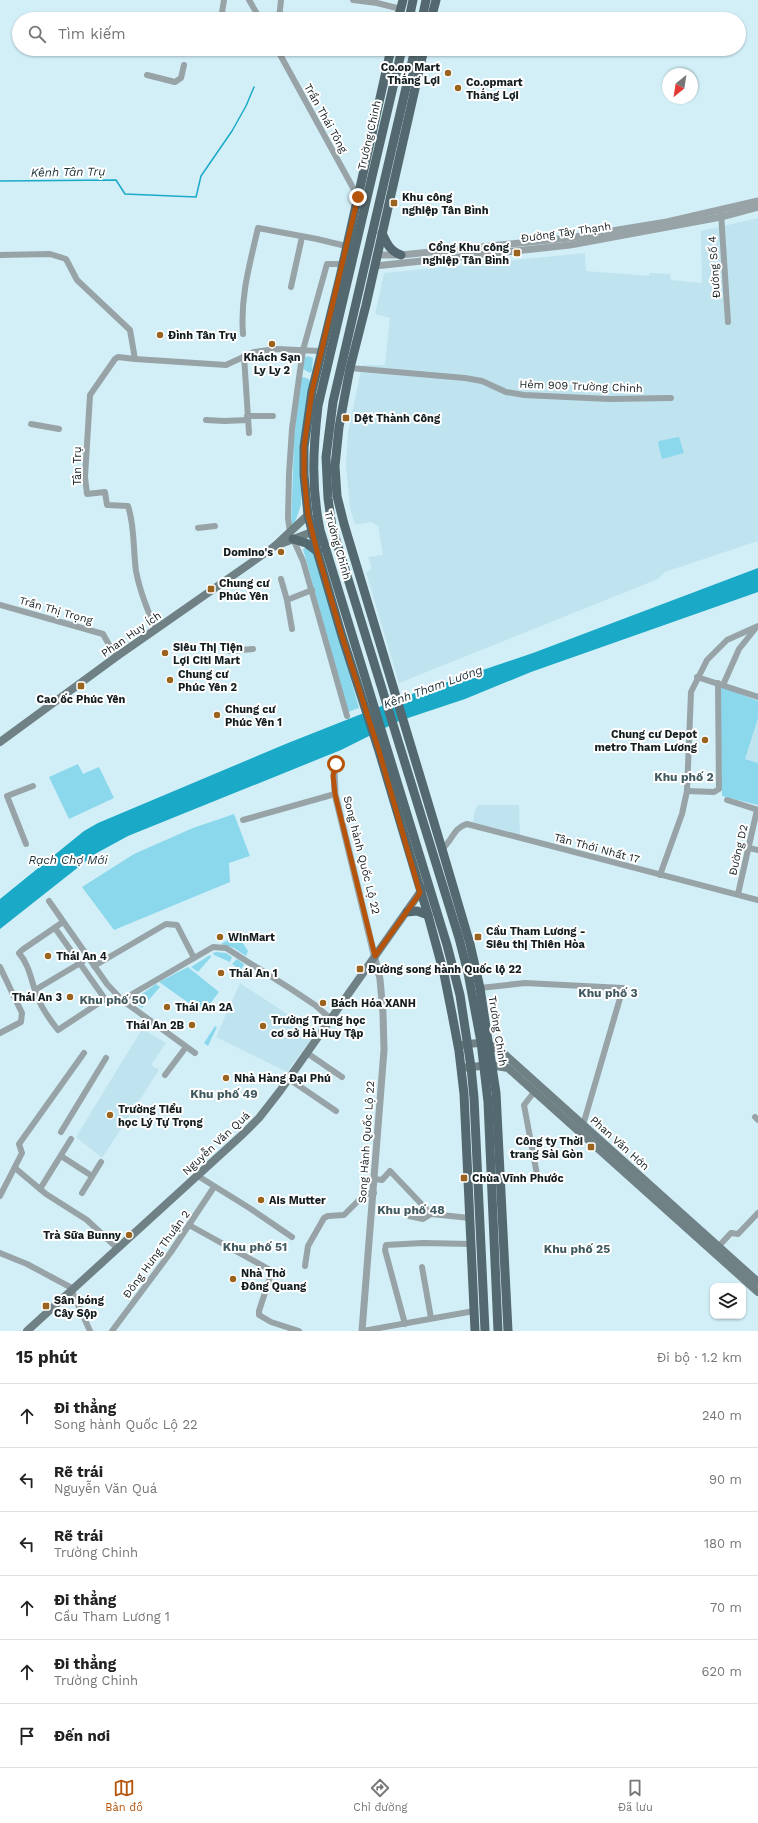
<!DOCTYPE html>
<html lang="vi">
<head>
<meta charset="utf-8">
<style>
	:root { --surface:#fff; --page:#f2f2f2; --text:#222; --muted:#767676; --line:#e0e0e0; --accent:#b45309 }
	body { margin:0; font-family:"Work Sans",sans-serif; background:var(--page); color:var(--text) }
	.controls { position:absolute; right:12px; bottom:12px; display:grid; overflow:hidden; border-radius:8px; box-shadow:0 1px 3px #0004 }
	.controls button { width:36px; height:36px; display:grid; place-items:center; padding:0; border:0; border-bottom:1px solid var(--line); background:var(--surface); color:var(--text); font:20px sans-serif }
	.compass { position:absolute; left:662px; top:68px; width:36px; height:36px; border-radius:50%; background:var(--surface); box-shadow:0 1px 3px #0004; rotate:210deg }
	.stop { position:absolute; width:12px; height:12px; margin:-9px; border:3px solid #b45309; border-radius:50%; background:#fff }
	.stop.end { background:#b45309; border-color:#fff; box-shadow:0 1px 4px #0008 }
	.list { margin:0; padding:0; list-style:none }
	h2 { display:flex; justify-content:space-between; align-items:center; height:52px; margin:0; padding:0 16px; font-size:17px }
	h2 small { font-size:13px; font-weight:400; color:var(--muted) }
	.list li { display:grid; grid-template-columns:26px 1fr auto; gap:12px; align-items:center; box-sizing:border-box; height:64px; padding:0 16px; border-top:1px solid var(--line) }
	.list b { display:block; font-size:15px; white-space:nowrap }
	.list p { margin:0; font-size:13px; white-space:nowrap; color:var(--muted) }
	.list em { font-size:13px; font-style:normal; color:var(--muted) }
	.icon { flex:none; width:22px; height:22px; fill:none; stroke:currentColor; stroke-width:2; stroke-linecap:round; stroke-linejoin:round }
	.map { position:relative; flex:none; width:758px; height:1331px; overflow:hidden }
	.search { position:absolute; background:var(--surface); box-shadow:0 1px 3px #0004; left:12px; right:12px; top:12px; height:44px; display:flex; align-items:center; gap:10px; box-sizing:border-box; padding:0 14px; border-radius:22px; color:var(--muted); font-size:15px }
	.sheet { height:436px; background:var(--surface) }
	nav { display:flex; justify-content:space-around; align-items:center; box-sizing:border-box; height:56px; border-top:1px solid var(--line); background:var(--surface); font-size:11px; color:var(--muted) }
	nav a { display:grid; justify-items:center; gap:2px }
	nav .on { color:var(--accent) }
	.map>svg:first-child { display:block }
	.built { fill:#bfe4ef }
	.green { fill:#8bd8ed }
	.water { fill:#1aaac8 }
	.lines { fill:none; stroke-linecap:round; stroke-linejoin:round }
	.stream { stroke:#1aaac8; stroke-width:1.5 }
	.minor { stroke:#97a3a6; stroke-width:6 }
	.tertiary { stroke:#97a3a6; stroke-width:7 }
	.secondary { stroke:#708186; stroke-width:8 }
	.primary { stroke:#54696f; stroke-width:9 }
	.route { stroke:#b45309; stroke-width:5 }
	.poi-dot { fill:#9a631e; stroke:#fff; stroke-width:1.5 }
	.labels { text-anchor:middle; stroke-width:4; stroke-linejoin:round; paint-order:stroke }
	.poi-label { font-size:11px; font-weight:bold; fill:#131d20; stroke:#fff; text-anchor:start }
	.street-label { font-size:11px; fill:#131d20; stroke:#fff }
	.water-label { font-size:12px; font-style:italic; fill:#1c3137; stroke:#fff }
	.neighbourhood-label { font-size:12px; font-weight:bold; fill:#415a60; stroke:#fff }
</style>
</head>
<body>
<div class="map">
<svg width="758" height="1331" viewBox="0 0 758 1331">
	<rect width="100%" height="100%" fill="#d2eff7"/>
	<g class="built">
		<path d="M758,218V541L665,572L658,579L399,683L366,572L372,569L368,557L383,555L378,526L371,522L355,525L350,508L346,465L348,433L362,365H385L390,318L375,314L384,273L585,253L586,271L649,276L650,273L670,274L671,280L702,283L701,231Z"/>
		<path d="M758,718V763L745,759Z"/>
		<path d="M478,805H519L520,837L473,823L475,810Z"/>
		<path d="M240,983L316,1033L287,1072L216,1037Z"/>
		<path d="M142,1029L166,1043L151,1065L159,1070L102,1158L76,1137Z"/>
	</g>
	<g class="green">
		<path d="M308,356L313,358L312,371L310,373L303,369L305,357Z"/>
		<path d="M303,377L309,379L310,384L302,445L301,505L295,522L291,526L294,439L300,379Z"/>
		<path d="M679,437L684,453L662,459L658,443L659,441Z"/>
		<path d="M307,547L315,552L359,708L348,712L303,549Z"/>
		<path d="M720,686L758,701V718L745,759L758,763V805L722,796Z"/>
		<path d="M78,764L83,774L99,767L114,798L69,819L49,777Z"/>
		<path d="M234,814L250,856L229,863L230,882L114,930L82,887L134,854L193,828Z"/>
		<path d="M233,937H239L248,951L246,956L234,948L221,944Z"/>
		<path d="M216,952L226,953L232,957L230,962L214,955L213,953Z"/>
		<path d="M210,955L211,957L198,972L191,967Z"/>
		<path d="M237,959L244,964L241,970L232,964Z"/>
		<path d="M188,967L219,992L203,1013L159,982Z"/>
		<path d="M156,984L160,987L142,1008L132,1001Z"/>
		<path d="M215,1026L217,1027L208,1046L204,1043Z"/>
	</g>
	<path class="water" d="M758,568V592L531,672L465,699L399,721L341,750L128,836L95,854L0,929V899L84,831L98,823L288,743L412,694L533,653Z"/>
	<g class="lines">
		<path class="stream" d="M0,181L116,180L125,194L196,197L201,176L232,131L246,106L254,87"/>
		<g class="minor">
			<path d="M249,0L260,19"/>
			<path d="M353,0L377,3L401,9"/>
			<path d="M221,19L224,0"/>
			<path d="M279,19L281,0"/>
			<path d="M277,49L358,197"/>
			<path d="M147,75L175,82L181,78L184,65"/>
			<path d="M721,213L728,322"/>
			<path d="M0,255L50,254L66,259L77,280L130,330L135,359"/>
			<path d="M291,287L302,237"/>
			<path d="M243,334C240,297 250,263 258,228L317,239L346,246"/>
			<path d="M244,356L249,433"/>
			<path d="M350,368L465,378L482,381L506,392L524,395L609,399L671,398"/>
			<path d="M247,416H273"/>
			<path d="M206,420L224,421L248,420"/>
			<path d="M31,424L59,429"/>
			<path d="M198,528L215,526"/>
			<path d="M290,532L288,518L289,474L292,429L298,385L303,350L327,264H342"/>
			<path d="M293,539L303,561L347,716"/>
			<path d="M281,579L287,600"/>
			<path d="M0,605L103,634L116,657"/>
			<path d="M292,629L287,600L312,590"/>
			<path d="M156,630C148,611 140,592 136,571C133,550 135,527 128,506L107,505L105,492L87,494L85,477L90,395L115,359L118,357L135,359L226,365L254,352L276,349L320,351"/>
			<path d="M230,651L253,649"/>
			<path d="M697,677L758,697"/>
			<path d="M723,685L739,649L755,629"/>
			<path d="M687,791L714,792L719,789L718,683"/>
			<path d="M727,800L758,810"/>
			<path d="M243,820L335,794"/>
			<path d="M26,844L7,796L33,786"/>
			<path d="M749,848L758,850"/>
			<path d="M442,849C453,840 453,828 467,824L758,900"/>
			<path d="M660,875L682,814L687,791L691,692L707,660L727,640L758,626"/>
			<path d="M738,894L757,810"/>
			<path d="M49,901L107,984L122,1000L195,1053"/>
			<path d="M55,928L105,999L58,1030C50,1020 42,1009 37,996C31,981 30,966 19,953L22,950L63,922"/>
			<path d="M94,966L166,924L177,925L194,958"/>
			<path d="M0,967L22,1013L21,1022L0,1033"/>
			<path d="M480,988L525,983L623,988L583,1125"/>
			<path d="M35,990L82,962"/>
			<path d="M122,1000L213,947L226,948L291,989L315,1005L331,1019"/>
			<path d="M307,1053L342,1077"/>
			<path d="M165,1075L186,1047"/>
			<path d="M289,1079L336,1111"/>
			<path d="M535,1091L524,1105L538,1180"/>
			<path d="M755,1117L758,1120"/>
			<path d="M61,1132L106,1058"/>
			<path d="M61,1156L92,1176"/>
			<path d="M15,1168L46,1194L87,1220L117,1248"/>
			<path d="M198,1176L251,1209L292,1237"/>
			<path d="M375,1179L382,1180L390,1171L431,1214"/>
			<path d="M40,1189L71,1139"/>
			<path d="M82,1193L101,1162"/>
			<path d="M0,1196L22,1153L19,1144L84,1053"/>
			<path d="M409,1216L423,1219L431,1214L470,1218"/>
			<path d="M189,1225L272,1271L259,1311V1315L271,1322L299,1331"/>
			<path d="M718,1247L731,1233L738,1234L758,1213"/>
			<path d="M0,1253L27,1264L70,1287L90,1331"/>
			<path d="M305,1266L308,1246L324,1218L328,1216L344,1215L365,1194L374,1193"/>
			<path d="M422,1267L431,1318"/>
			<path d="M405,1324L385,1250L386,1245L423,1243L471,1244"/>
			<path d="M112,1331L171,1252L214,1187"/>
			<path d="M363,1331L474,1311"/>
		</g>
		<g class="tertiary">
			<path d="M377,255H401L569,238L667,222L758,201"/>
			<path d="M375,266L570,245L721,217L758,207"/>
			<path d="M339,762L334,768L335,794L380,979L383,1013L384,1050L362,1331"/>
		</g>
		<g class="secondary">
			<path d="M275,546L312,532"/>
			<path d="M0,742L116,657L275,546L308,515"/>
			<path d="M462,1045C481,1042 486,1041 502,1052L758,1282"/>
			<path d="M461,1068L491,1065L508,1068L758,1292"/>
			<path d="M27,1331L243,1134L259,1118L280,1091L423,888"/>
		</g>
		<g class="primary">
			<path d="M398,19L403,0"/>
			<path d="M409,19L413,0"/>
			<path d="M422,19L426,0"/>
			<path d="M431,19L436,0"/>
			<path d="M391,49L340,277L312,391L304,447V475L308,515L317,551L342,636L379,751L428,915L444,974L452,1014L459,1051L464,1094L475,1331"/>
			<path d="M402,49L318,406C313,450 311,486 320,530L447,945L460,995L471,1067L474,1098L485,1331"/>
			<path d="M415,49L333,402L326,457L328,498L332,527L459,938L468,973L481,1042L488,1102L498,1331"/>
			<path d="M424,49L366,305L350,368L339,427L335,466L337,496L344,524L442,849L470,944L480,988L496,1093L508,1331"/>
			<path d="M382,233C387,244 390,251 401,255"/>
			<path d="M293,539L306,543L318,552"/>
			<path d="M407,912L417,911L428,915"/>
		</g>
	</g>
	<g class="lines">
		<path class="route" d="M336,764L333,776L335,794L375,956L420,893L379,751L342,636L317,551L308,515L304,475V447L312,391L358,197"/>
	</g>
	<g class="poi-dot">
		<circle cx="448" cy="73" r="4"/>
		<circle cx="458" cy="88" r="4"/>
		<rect x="390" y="199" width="8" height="8" rx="2"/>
		<rect x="513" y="249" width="8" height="8" rx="2"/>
		<circle cx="160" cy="335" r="4"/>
		<circle cx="272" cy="344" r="4"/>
		<rect x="342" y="414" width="8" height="8" rx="2"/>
		<circle cx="281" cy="552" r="4"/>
		<rect x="207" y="585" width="8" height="8" rx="2"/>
		<circle cx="165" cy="653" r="4"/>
		<circle cx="170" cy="680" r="4"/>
		<rect x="77" y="682" width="8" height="8" rx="2"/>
		<circle cx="217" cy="715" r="4"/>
		<circle cx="705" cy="740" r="4"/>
		<circle cx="220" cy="937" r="4"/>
		<rect x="474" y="933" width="8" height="8" rx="2"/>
		<circle cx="48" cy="956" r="4"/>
		<rect x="356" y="965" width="8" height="8" rx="2"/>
		<circle cx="221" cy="973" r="4"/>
		<circle cx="70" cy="997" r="4"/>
		<circle cx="323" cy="1003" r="4"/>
		<circle cx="167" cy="1007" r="4"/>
		<circle cx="192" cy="1025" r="4"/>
		<circle cx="263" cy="1026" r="4"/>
		<circle cx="226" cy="1078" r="4"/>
		<circle cx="110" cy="1115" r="4"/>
		<rect x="587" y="1143" width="8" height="8" rx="2"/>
		<rect x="460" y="1174" width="8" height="8" rx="2"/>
		<circle cx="261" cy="1200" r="4"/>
		<circle cx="129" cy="1235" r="4"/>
		<circle cx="233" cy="1279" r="4"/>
		<rect x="42" y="1302" width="8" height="8" rx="2"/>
	</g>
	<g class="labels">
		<g class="poi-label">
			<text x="440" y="71" text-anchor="end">Co.op Mart<tspan x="440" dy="13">Thắng Lợi</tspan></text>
			<text x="466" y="86">Co.opmart<tspan x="466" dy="13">Thắng Lợi</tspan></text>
			<text x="402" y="201">Khu công<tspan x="402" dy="13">nghiệp Tân Bình</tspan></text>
			<text x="509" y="251" text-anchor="end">Cổng Khu công<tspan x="509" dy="13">nghiệp Tân Bình</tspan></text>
			<text x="168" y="339">Đình Tân Trụ</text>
			<text x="272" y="361" text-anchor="middle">Khách Sạn<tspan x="272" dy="13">Ly Ly 2</tspan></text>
			<text x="354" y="422">Dệt Thành Công</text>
			<text x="273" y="556" text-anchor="end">Domino's</text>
			<text x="219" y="587">Chung cư<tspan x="219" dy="13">Phúc Yên</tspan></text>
			<text x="173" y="651">Siêu Thị Tiện<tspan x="173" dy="13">Lợi Citi Mart</tspan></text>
			<text x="178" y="678">Chung cư<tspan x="178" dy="13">Phúc Yên 2</tspan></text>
			<text x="81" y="703" text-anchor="middle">Cao ốc Phúc Yên</text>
			<text x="225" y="713">Chung cư<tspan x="225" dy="13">Phúc Yên 1</tspan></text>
			<text x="697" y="738" text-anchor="end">Chung cư Depot<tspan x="697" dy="13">metro Tham Lương</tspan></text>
			<text x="486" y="935">Cầu Tham Lương -<tspan x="486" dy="13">Siêu thị Thiên Hòa</tspan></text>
			<text x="228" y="941">WinMart</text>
			<text x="56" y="960">Thái An 4</text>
			<text x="368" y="973">Đường song hành Quốc lộ 22</text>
			<text x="229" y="977">Thái An 1</text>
			<text x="62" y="1001" text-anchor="end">Thái An 3</text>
			<text x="331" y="1007">Bách Hóa XANH</text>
			<text x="175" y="1011">Thái An 2A</text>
			<text x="271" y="1024">Trường Trung học<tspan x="271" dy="13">cơ sở Hà Huy Tập</tspan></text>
			<text x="184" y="1029" text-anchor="end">Thái An 2B</text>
			<text x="234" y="1082">Nhà Hàng Đại Phú</text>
			<text x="118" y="1113">Trường Tiểu<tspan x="118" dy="13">học Lý Tự Trọng</tspan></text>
			<text x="583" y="1145" text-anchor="end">Công ty Thời<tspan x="583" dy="13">trang Sài Gòn</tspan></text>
			<text x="472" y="1182">Chùa Vĩnh Phước</text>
			<text x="269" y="1204">Ais Mutter</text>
			<text x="121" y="1239" text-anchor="end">Trà Sữa Bunny</text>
			<text x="241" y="1277">Nhà Thờ<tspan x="241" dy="13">Đông Quang</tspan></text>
			<text x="54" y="1304">Sân bóng<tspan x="54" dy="13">Cây Sộp</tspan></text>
		</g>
		<g class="street-label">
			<text transform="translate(326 118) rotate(61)" y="4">Trần Thái Tông</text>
			<text transform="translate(369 135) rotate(-77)" y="4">Trường Chinh</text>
			<text transform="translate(566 232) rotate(-8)" y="4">Đường Tây Thạnh</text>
			<text transform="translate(714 267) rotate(-94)" y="4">Đường Số 4</text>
			<text transform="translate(581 386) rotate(2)" y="4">Hẻm 909 Trường Chinh</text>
			<text transform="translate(77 466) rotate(-90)" y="4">Tân Trụ</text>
			<text transform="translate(338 545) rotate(74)" y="4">Trường Chinh</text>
			<text transform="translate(56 610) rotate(16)" y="4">Trần Thị Trọng</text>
			<text transform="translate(131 634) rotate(-35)" y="4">Phan Huy Ích</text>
			<text transform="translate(597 848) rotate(15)" y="4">Tân Thới Nhất 17</text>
			<text transform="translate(738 850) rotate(-77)" y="4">Đường D2</text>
			<text transform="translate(362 855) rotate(76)" y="4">Song hành Quốc Lộ 22</text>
			<text transform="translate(498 1031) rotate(81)" y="4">Trường Chinh</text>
			<text transform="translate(366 1142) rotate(-86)" y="4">Song Hành Quốc Lộ 22</text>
			<text transform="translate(216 1143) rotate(-43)" y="4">Nguyễn Văn Quá</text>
			<text transform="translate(620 1143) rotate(42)" y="4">Phan Văn Hớn</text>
			<text transform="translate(156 1254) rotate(-54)" y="4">Đông Hưng Thuận 2</text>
		</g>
		<g class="water-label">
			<text transform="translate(68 172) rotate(-1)" y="4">Kênh Tân Trụ</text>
			<text transform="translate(433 687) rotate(-20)" y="4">Kênh Tham Lương</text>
			<text x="68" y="864">Rạch Chợ Mới</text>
		</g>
		<g class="neighbourhood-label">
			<text x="684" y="781">Khu phố 2</text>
			<text x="608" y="997">Khu phố 3</text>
			<text x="113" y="1004">Khu phố 50</text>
			<text x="224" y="1098">Khu phố 49</text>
			<text x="411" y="1214">Khu phố 48</text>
			<text x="255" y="1251">Khu phố 51</text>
			<text x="577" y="1253">Khu phố 25</text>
		</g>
	</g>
</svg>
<div class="controls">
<button><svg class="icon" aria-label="layers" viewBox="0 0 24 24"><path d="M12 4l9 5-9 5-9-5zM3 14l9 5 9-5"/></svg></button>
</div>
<svg class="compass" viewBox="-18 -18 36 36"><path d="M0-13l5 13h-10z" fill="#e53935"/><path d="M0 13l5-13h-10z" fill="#767676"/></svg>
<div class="stop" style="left:336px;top:764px"></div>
<div class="stop end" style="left:358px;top:197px"></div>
<div class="search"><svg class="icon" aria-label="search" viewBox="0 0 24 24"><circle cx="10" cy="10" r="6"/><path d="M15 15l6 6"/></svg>Tìm kiếm</div>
</div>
<section class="sheet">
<h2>15 phút<small>Đi bộ · 1.2 km</small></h2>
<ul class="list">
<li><svg class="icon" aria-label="ahead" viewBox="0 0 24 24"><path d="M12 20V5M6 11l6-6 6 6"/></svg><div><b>Đi thẳng</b><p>Song hành Quốc Lộ 22</p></div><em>240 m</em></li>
<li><svg class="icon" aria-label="left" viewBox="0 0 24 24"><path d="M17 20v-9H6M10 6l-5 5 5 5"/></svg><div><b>Rẽ trái</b><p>Nguyễn Văn Quá</p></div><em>90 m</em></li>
<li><svg class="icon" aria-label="left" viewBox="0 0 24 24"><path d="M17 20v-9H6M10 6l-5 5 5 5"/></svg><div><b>Rẽ trái</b><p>Trường Chinh</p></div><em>180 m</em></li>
<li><svg class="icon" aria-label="ahead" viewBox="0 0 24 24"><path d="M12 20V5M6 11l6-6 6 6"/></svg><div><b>Đi thẳng</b><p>Cầu Tham Lương 1</p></div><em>70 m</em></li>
<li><svg class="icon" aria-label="ahead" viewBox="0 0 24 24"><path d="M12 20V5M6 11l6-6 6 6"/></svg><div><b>Đi thẳng</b><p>Trường Chinh</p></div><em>620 m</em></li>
<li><svg class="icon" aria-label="arrive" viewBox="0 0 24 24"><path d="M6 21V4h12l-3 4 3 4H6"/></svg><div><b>Đến nơi</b></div></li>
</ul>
</section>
<nav>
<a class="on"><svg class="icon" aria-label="map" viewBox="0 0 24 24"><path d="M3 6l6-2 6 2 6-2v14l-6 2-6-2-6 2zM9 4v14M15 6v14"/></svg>Bản đồ</a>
<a><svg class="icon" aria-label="directions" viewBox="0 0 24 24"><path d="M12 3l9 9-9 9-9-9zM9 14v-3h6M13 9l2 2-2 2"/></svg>Chỉ đường</a>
<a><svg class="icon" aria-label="saved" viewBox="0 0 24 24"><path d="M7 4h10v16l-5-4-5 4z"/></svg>Đã lưu</a>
</nav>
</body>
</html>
